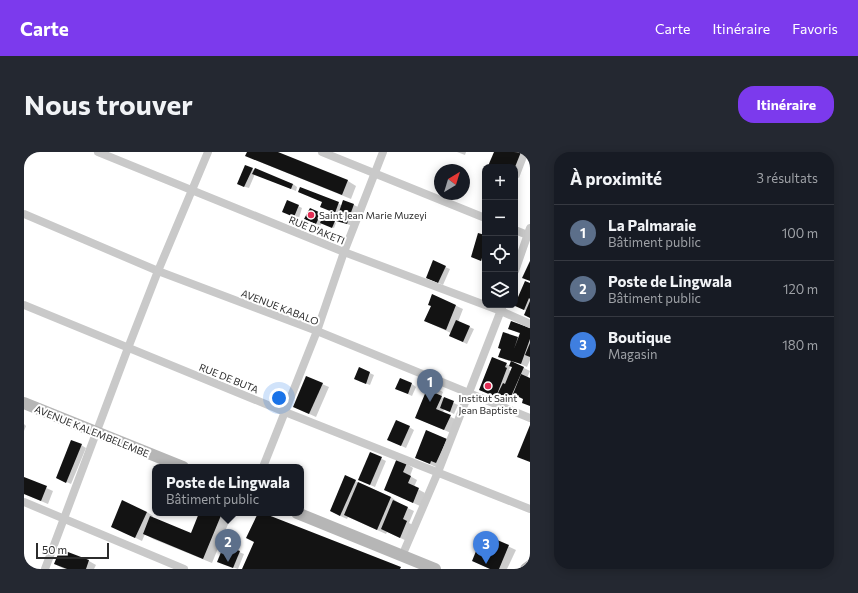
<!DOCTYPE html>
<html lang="fr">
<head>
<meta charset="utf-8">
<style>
	:root { --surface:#171b24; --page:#242831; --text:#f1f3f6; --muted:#9ea1a6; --line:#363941; --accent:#7c3aed }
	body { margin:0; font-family:Commissioner,sans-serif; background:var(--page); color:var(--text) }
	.controls { position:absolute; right:12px; top:12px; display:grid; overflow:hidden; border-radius:8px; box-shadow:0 2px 10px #0003 }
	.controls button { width:36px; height:36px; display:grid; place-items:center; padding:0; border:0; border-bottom:1px solid var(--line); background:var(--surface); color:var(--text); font:20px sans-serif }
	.compass { position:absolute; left:410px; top:12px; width:36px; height:36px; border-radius:50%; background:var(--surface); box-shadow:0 2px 10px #0003; rotate:38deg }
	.scale { position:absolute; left:12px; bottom:10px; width:73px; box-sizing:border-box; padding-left:4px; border:2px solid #2c2c2c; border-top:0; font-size:11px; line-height:14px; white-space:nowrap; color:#2c2c2c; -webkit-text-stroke:3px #fff; paint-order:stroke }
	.you { position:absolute; left:255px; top:246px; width:14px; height:14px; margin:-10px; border:3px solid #fff; border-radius:50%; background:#1a73e8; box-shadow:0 0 0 6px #1a73e833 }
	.badge { display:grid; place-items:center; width:26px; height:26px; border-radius:50%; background:var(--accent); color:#fff; font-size:13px; font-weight:700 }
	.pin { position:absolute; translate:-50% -33px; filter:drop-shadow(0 1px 2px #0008) }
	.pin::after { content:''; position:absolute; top:21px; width:14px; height:12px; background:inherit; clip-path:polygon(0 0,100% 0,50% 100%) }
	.popup { position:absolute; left:128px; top:312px; width:152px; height:52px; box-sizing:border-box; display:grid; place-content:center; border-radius:8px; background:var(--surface); filter:drop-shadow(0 1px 3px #0005); font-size:13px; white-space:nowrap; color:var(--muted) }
	.popup b { font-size:15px; color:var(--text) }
	.popup::after { content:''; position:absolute; left:50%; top:100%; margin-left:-8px; border:8px solid transparent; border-top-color:var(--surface) }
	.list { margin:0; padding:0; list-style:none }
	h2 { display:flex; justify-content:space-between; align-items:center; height:52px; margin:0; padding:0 16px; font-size:17px }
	h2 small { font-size:13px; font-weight:400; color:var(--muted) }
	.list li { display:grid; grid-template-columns:26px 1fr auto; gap:12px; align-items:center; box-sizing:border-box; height:56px; padding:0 16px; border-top:1px solid var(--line) }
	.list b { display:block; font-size:15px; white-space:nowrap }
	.list p { margin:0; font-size:13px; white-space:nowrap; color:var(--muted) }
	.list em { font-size:13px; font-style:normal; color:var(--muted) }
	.icon { flex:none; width:22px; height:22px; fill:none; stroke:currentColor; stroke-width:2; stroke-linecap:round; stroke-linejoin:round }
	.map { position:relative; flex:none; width:506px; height:417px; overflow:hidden; border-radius:16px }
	header { display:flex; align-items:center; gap:24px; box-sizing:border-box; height:56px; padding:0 20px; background:var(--accent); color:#fff }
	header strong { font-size:19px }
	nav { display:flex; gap:22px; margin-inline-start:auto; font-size:14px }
	.intro { display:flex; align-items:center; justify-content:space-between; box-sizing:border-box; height:96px; padding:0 24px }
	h1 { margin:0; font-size:28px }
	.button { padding:10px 18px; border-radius:16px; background:var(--accent); color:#fff; font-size:14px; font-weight:700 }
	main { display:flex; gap:24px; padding:0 24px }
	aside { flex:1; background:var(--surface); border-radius:16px; box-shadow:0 2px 10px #0003 }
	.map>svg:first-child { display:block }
	.shadow { fill:#0003; fill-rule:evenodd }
	.building { fill:#131313 }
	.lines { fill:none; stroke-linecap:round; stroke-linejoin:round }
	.street { stroke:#c9c9c9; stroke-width:8 }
	.secondary { stroke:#b6b6b6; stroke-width:12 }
	.poi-dot { fill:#e32f56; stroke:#fff; stroke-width:1.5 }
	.labels { text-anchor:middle; stroke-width:4; stroke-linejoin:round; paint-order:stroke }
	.poi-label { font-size:10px; fill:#2c2c2c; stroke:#fff; text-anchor:start }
	.street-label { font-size:10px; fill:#2c2c2c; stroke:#fff }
</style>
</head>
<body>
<header>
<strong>Carte</strong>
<nav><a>Carte</a><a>Itinéraire</a><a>Favoris</a></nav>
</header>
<div class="intro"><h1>Nous trouver</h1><a class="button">Itinéraire</a></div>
<main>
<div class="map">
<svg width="506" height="417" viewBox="0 0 506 417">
	<rect width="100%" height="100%" fill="#fff"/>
	<g class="shadow">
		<path d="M224,0H252L324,29L332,34L327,47L231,8L223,3Z"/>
		<path d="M433,0H442L441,3Z"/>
		<path d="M471,0H505L495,26L491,24V15H468Z"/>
		<path d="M228,17L269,32L273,35L272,39L231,22L225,36L218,34Z"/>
		<path d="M299,50L314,51L318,54L330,53L334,55L328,74L313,68L315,62L302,57Z"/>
		<path d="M274,54L278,56L275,66L264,62Z"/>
		<path d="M296,62L300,65L312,71L310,76L298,71L296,74L286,69Z"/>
		<path d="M461,84V110L448,105Z"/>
		<path d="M421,115L426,117L419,133L408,128Z"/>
		<path d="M506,132V166L503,159L496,156Z"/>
		<path d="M409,143L439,157L434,170L450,177L443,192L430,186L427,181L401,169L408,154Z"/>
		<path d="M486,177H506V208L503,215L490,209V211L506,219L503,226L506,227V254L499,250L500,247L495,245L492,252L477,244L476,246L456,238L482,212L486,214L488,210L480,207L478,198L475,196L493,186L495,187L497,182ZM487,214L489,215L487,219L485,218Z"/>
		<path d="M335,216L350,223L346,233L335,229Z"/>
		<path d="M298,232L305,235L292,265L270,255Z"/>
		<path d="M388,232L392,235L388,244L377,239Z"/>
		<path d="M406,233L419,240L417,245L434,253L430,262L420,257L419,261L433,268L427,281L392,266Z"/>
		<path d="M0,272L2,274L0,279Z"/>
		<path d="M385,275L390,278L382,296L369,290Z"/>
		<path d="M403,279L429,291L412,315L399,309Z"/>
		<path d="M57,293L62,296L47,332L38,328Z"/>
		<path d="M346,301L362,309L351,335L339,330Z"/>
		<path d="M383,312L389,316L386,324L393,328L390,335L401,341L396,354L361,338Z"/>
		<path d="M0,326L29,339L24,352L0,342Z"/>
		<path d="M331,329L367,345L375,351V352L390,359L385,371L389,373L383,389L363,380L362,382L324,365L323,367L314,363Z"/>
		<path d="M123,360L129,364L128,366L168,382L176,361H201L207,365L188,411L129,387L121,382L118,389L95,378Z"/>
		<path d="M460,383L492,398L483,417H466L449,409Z"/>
		<path d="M36,399L65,409L72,413L70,417H41L38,416L31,412Z"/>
		<path d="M215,400L220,402L214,417L199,412Z"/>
	</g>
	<g class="building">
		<path d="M223,0H254L324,28L318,43L221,4Z"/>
		<path d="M470,0H497L491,15H467L464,14Z"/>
		<path d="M221,13L229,16L220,35L213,32Z"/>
		<path d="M231,16L269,32L267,37L228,22Z"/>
		<path d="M276,35L315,50L311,61L296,55L298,50L274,40Z"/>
		<path d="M263,48L275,53L270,65L258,60Z"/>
		<path d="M319,48L330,52L323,72L312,69Z"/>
		<path d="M286,56L297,61L292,72L280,67Z"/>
		<path d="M299,64L311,69L308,76L296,71Z"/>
		<path d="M454,81L461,83V96L457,109L447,105Z"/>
		<path d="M409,108L422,114L414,131L402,126Z"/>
		<path d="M506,109V129L498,126Z"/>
		<path d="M501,129L506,131V147L505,146L500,158L491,154V152Z"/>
		<path d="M408,142L432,153L422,178L400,169L407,154L404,153Z"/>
		<path d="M506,149V166L500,163Z"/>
		<path d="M432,168L446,174L439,190L425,184Z"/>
		<path d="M487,169L506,176V187L497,212L474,205L477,197L474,196L479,180L494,185L490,197L496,181L484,177Z"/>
		<path d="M506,191V205L501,203Z"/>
		<path d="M468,205L483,211L481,215L483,216L472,245L455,238Z"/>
		<path d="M487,209L500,215L485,249L473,243L479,231L481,232L488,215L485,214Z"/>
		<path d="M335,215L346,220L342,232L330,227Z"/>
		<path d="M497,222L506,226V254L498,251L499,247L489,242Z"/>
		<path d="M282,224L299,231L285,262L269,255Z"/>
		<path d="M376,226L388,231L384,242L371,237Z"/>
		<path d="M405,232L413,235L411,241L418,244L412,257L427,263L420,278L391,266Z"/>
		<path d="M420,245L430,249L426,260L416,256Z"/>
		<path d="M372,268L386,274L377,294L363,288Z"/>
		<path d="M506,273V310L493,305Z"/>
		<path d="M402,278L423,287L412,311L407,309L406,312L391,306Z"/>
		<path d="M47,288L58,292L42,331L32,326Z"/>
		<path d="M346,300L358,305L346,333L334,328Z"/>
		<path d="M373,306L383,311L379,320L387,324L384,331L395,336L389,351L360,338Z"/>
		<path d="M321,323L332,328L316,364L306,359Z"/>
		<path d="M0,325L23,334L17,349L0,342Z"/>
		<path d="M334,330L367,345L353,378L320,363Z"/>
		<path d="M98,348L123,360L111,386L87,375Z"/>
		<path d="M369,348L384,355L379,367L383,369L376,386L357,377Z"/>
		<path d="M175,361H198L179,407L119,382L126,364L167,381Z"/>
		<path d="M234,361H239L377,415L376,417H218L230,390L222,386Z"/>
		<path d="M459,382L485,393L475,417H466L448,409Z"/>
		<path d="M200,393L216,399L209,416L193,410Z"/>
		<path d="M36,397L65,408L62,417H43L30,412Z"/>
	</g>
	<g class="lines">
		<g class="street">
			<path d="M74,0L320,100L477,159L506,172"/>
			<path d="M298,0L461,66"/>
			<path d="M0,62L134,119L293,179L506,266"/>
			<path d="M491,78L506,84"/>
			<path d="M491,119L506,76"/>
			<path d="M0,153L261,260L506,357"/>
			<path d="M239,315L293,179L320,100L359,0"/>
			<path d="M0,350L160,417"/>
			<path d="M378,404L414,320L479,153"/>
			<path d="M21,417L104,196L134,119L184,0"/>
		</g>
		<g class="secondary">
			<path d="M0,251L159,315"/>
			<path d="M273,361L411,417"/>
			<path d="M502,417L506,414"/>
		</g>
	</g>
	<g class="poi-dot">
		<circle cx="287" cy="63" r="4"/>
		<circle cx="464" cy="234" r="4"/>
	</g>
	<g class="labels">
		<g class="poi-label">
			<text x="295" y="67">Saint Jean Marie Muzeyi</text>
			<text x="464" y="250" text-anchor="middle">Institut Saint<tspan x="464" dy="12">Jean Baptiste</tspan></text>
		</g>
		<g class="street-label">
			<text transform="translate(293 78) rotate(22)" y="4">RUE D'AKETI</text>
			<text transform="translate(256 155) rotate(21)" y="4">AVENUE KABALO</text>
			<text transform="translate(205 226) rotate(22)" y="4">RUE DE BUTA</text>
			<text transform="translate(68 279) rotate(22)" y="4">AVENUE KALEMBELEMBE</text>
		</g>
	</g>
</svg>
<div class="controls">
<button>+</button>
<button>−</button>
<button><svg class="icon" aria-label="locate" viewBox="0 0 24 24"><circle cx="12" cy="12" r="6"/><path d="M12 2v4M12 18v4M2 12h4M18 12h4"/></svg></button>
<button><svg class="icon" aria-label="layers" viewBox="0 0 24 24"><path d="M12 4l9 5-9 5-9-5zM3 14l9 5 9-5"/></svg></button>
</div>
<svg class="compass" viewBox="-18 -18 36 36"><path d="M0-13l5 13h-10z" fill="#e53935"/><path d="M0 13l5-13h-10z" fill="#9ea1a6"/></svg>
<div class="scale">50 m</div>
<div class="you"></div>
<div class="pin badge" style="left:406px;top:250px;background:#5c6f8a">1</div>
<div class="pin badge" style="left:204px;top:410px;background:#5c6f8a">2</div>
<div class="popup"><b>Poste de Lingwala</b>Bâtiment public</div>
<div class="pin badge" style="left:462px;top:412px;background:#3f7fe0">3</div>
</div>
<aside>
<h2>À proximité<small>3 résultats</small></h2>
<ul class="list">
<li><span class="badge" style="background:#5c6f8a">1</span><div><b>La Palmaraie</b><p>Bâtiment public</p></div><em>100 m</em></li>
<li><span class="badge" style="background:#5c6f8a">2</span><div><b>Poste de Lingwala</b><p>Bâtiment public</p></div><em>120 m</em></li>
<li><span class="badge" style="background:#3f7fe0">3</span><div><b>Boutique</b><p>Magasin</p></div><em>180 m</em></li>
</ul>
</aside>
</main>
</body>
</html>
